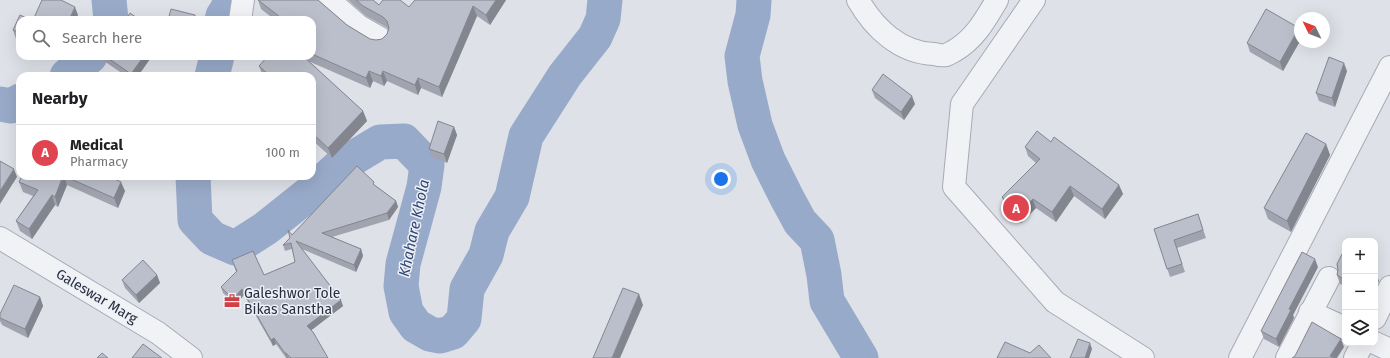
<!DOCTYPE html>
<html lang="en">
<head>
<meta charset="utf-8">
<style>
	:root { --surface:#fff; --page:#f2f2f2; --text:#202124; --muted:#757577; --line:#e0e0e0; --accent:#ea580c }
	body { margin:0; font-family:"Fira Sans",sans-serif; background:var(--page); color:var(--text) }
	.controls { position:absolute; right:12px; bottom:12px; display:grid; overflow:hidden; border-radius:8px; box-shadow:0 4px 16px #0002 }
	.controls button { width:36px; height:36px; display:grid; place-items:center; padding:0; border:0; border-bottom:1px solid var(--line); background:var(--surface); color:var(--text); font:20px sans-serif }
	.compass { position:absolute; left:1294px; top:12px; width:36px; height:36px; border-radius:50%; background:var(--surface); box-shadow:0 4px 16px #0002; rotate:313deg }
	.you { position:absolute; left:721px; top:179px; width:14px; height:14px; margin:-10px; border:3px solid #fff; border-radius:50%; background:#1a73e8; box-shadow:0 0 0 6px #1a73e833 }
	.badge { display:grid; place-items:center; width:26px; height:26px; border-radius:50%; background:var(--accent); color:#fff; font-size:13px; font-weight:700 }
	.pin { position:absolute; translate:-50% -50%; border:2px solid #fff; box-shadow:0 1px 4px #0006 }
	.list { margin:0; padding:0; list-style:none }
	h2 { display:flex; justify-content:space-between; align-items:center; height:52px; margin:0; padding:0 16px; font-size:17px }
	h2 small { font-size:13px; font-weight:400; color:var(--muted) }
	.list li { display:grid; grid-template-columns:26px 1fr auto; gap:12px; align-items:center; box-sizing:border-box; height:56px; padding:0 16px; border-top:1px solid var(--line) }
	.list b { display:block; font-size:15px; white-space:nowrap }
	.list p { margin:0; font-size:13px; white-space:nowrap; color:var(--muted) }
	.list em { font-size:13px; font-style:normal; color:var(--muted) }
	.icon { flex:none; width:22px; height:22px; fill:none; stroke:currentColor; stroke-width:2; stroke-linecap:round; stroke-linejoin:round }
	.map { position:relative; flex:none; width:1390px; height:358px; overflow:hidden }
	.search { position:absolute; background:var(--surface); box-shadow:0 4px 16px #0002; left:16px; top:16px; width:300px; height:44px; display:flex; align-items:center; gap:10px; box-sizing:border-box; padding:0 14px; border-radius:12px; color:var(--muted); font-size:15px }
	.panel { position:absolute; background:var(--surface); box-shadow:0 4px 16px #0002; left:16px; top:72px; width:300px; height:108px; border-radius:12px }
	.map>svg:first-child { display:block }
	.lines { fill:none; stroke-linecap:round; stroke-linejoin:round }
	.river { stroke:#98aac9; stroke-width:35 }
	.minor-casing { stroke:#a7abb5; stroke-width:24 }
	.minor { stroke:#f1f2f6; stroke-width:22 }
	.wall { fill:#a1a4af }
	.shaded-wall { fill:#83868e }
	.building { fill:#bbbfcb; stroke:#83868e }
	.labels { text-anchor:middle; stroke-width:3; stroke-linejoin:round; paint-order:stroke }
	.poi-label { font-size:14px; fill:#272d3f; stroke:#edf0f6; text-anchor:start }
	.street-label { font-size:14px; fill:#272d3f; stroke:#edf0f6 }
	.water-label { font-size:15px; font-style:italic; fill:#304774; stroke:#edf0f6 }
</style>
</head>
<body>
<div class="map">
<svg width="1390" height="358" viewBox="0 0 1390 358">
	<rect width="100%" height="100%" fill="#dee1e8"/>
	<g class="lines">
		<g class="river">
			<path d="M109,0L111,20"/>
			<path d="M754,0L753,15L742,56L745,81L755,125L768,160L787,198L800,222L817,240L824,275L827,301L861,358"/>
			<path d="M222,20L223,16L233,0"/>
			<path d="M67,76L90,56"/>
			<path d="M212,76L217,56"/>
			<path d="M0,104L11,106L20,101"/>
			<path d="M193,176L195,220L212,238L235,248L266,228L315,189L340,166L380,142L404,141L427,165L424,187L403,264L401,286L406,312L416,326L430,334L440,336L453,332L464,319L467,289L486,255L492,231L512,197L526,136L565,75L595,37L603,19L605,0"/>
		</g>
		<defs>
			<g id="minor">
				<path d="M329,0L359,26L380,38"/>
				<path d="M858,0C874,28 900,53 934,54C938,55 942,56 946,55C949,54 952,52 954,51C975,39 985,20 997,0"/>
				<path d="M1034,0L962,104L954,187L1055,302L1143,358"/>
				<path d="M240,20L243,0"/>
				<path d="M0,238L158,333L191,358"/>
				<path d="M1310,312L1345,328"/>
				<path d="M1375,318L1390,287"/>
				<path d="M1375,343L1390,350"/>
				<path d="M1240,358L1390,67"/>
				<path d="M1287,358L1329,278"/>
				<path d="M1355,358L1363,343"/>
			</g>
		</defs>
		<use href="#minor" class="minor-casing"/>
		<use href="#minor" class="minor"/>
	</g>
	<g class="wall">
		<path d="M258,0H318L347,25L370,39L376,40L382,39L387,34L388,29L386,27L366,16L348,0H373L379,5L409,7L506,0L490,25L477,16L442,97L421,88L418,95L387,81L384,86L373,81L370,88L308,61L363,111L367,121L332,158L312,140V76H263L259,66L268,56H312V20H275L261,9Z"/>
		<path d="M20,20V40L16,39L13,30Z"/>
		<path d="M1299,28L1300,30V41L1283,71L1250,52L1247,43Z"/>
		<path d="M56,56H66L64,59Z"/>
		<path d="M102,56H152L138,76H126L104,61Z"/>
		<path d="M1347,71L1335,107L1319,101L1316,93Z"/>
		<path d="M872,90L915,104L904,120L875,98Z"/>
		<path d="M454,127L457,135L447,163L432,157L429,149Z"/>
		<path d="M1051,142L1119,185L1123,194L1105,219L1074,196L1056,222L1036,208L1021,223L1005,207L1002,197L1036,163L1028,156L1025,147Z"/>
		<path d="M1326,144L1330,155L1291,232L1268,219L1264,208Z"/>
		<path d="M22,176H108L125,191L118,208L67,185L58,207L55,205L32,239L20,231L16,221L33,196L23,192L19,182Z"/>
		<path d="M376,186L396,201L398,207L389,220L332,237L361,249L363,256L356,272L302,249L343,306L311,330L328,358H286L276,344L273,346L244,295L235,305L223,293L221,287L236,272L232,260L264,275L295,262L292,249L285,251L283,245L292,235Z"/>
		<path d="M1198,214L1206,238L1177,248L1185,272L1170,277L1154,229Z"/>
		<path d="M1345,256V286L1340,284L1337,275Z"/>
		<path d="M1318,267L1293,315L1294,318L1279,347L1264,339L1261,331Z"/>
		<path d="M157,275L160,283L139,303L125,288L122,280Z"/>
		<path d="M40,297L43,306L28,338L2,325L0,321V314Z"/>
	</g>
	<g class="shaded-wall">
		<path d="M496,0H506L490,25L486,15Z"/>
		<path d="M473,6L477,16L442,97L439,87Z"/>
		<path d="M75,7L78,15L76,20H69Z"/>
		<path d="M195,15L197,20H194Z"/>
		<path d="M1299,28L1300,30V41L1283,71L1280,62Z"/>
		<path d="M144,56H152L138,76H132L131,74Z"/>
		<path d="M1344,63L1347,71L1335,107L1332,98Z"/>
		<path d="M369,71L373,81L370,88L366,78Z"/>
		<path d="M383,71L387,81L384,86L381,76Z"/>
		<path d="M418,78L421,88L418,95L415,85Z"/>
		<path d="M912,96L915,104L904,120L901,112Z"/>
		<path d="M363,111L367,121L332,158L328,148Z"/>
		<path d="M454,127L457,135L447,163L444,154Z"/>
		<path d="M1326,144L1330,155L1291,232L1287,221Z"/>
		<path d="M14,169L17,177L0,204V191Z"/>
		<path d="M64,176L67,185L58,207L55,197Z"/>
		<path d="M121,182L125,191L118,208L114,198Z"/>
		<path d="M1119,185L1123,194L1105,219L1102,209Z"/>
		<path d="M1070,186L1074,196L1056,222L1052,212Z"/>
		<path d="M52,195L55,205L32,239L29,229Z"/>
		<path d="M1033,199L1036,208L1021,223L1018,214Z"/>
		<path d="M396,201L398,207L389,220L387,213Z"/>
		<path d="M361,249L363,256L356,272L354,265Z"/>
		<path d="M1315,259L1318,267L1293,315L1294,318L1279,347L1276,339L1289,309Z"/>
		<path d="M1376,273L1379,281L1375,289V275Z"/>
		<path d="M157,275L160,283L139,303L136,295Z"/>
		<path d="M242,289L244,295L235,305L233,299Z"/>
		<path d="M639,294L643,305L620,358H612Z"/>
		<path d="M40,297L43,306L28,338L25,329Z"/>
		<path d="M341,300L343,306L309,332L307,326Z"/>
		<path d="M274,338L276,344L273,346L271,340Z"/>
		<path d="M1341,339L1344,347L1337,358H1331L1330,356Z"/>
		<path d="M1090,343L1092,349L1089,358H1085Z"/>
		<path d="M285,353H286L288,358H287Z"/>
	</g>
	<g class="building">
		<path d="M42,0H61L75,7L69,20H33Z"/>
		<path d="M258,0H318L347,25L370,39L376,40L382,39L387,34L389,28L387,21L383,17L363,6L356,0H373L379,5L383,0H400L409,7L415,0H496L486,15L473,6L439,87L418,78L415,85L383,71L381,76L369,71L366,78L312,54V20H284Z"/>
		<path d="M171,9L195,15L194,20H168Z"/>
		<path d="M1266,9L1299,28L1280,62L1247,43Z"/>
		<path d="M130,13L140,20H126Z"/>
		<path d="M20,15L31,20H20V33L13,30Z"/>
		<path d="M105,56H144L131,74Z"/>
		<path d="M268,56H303L363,111L328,148L312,133V76H270L259,66Z"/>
		<path d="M1329,57L1344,63L1332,98L1316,93Z"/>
		<path d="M883,74L912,96L901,112L872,90Z"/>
		<path d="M438,121L454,127L444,154L429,149Z"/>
		<path d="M1037,131L1051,142L1054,137L1119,185L1102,209L1070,186L1052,212L1033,199L1018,214L1002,197L1040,159L1025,147Z"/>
		<path d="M1306,133L1326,144L1287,221L1264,208Z"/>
		<path d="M0,161L14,169L0,191Z"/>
		<path d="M357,166L374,182L373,184L396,201L387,213L322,233L361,249L354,265L296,241L341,300L307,326L313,332L328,358H291L286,353H285L274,338L271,340L242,289L233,299L221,287L237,271L232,260L253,251L264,275L295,262L291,243L283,245L290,238L288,230L292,235Z"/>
		<path d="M22,176H63L55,197L52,195L29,229L16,221L38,190L19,182Z"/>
		<path d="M64,176H108L121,182L114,198Z"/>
		<path d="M1198,214L1203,230L1174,240L1182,264L1167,269L1154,229Z"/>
		<path d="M1302,252L1315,259L1289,309L1291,310L1276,339L1261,331Z"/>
		<path d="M1342,254L1345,256V280L1337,275L1338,270L1337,264Z"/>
		<path d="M143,260L157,275L136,295L122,280Z"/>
		<path d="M14,285L40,297L25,329L0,318V314Z"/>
		<path d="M623,288L639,294L612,358H593Z"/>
		<path d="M1312,322L1341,339L1330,356L1334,358H1292L1295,356Z"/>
		<path d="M1078,339L1090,343L1085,358H1070Z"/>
		<path d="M1005,342L1030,353L1039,345L1051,358H997Z"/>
		<path d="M143,344L162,358H132Z"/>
		<path d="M102,353L108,358H97Z"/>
	</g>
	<defs>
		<symbol id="office-bare" viewBox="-9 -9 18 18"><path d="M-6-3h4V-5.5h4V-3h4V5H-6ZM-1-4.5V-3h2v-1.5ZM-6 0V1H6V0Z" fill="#d13e44" stroke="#edf0f6" stroke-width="2.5" paint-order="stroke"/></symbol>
	</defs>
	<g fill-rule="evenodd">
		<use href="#office-bare" x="221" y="290" width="22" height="22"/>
	</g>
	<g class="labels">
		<g class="poi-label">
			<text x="244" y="298">Galeshwor Tole<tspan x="244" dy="16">Bikas Sanstha</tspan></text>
		</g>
		<g class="street-label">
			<text transform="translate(97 296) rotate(31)" y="5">Galeswar Marg</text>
		</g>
		<g class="water-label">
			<text transform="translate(414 228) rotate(-78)" y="5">Khahare Khola</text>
		</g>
	</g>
</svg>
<div class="controls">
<button>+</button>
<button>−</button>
<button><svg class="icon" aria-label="layers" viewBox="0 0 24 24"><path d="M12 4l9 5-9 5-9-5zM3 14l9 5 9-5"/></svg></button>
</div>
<svg class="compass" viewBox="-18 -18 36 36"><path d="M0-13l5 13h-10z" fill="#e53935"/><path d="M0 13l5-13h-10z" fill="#757577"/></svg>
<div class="you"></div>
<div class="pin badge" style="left:1016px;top:208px;background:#e0444e">A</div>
<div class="search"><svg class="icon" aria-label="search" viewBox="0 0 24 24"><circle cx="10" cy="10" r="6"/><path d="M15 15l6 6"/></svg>Search here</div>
<section class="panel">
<h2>Nearby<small></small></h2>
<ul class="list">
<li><span class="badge" style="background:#e0444e">A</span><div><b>Medical</b><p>Pharmacy</p></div><em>100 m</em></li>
</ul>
</section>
</div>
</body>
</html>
